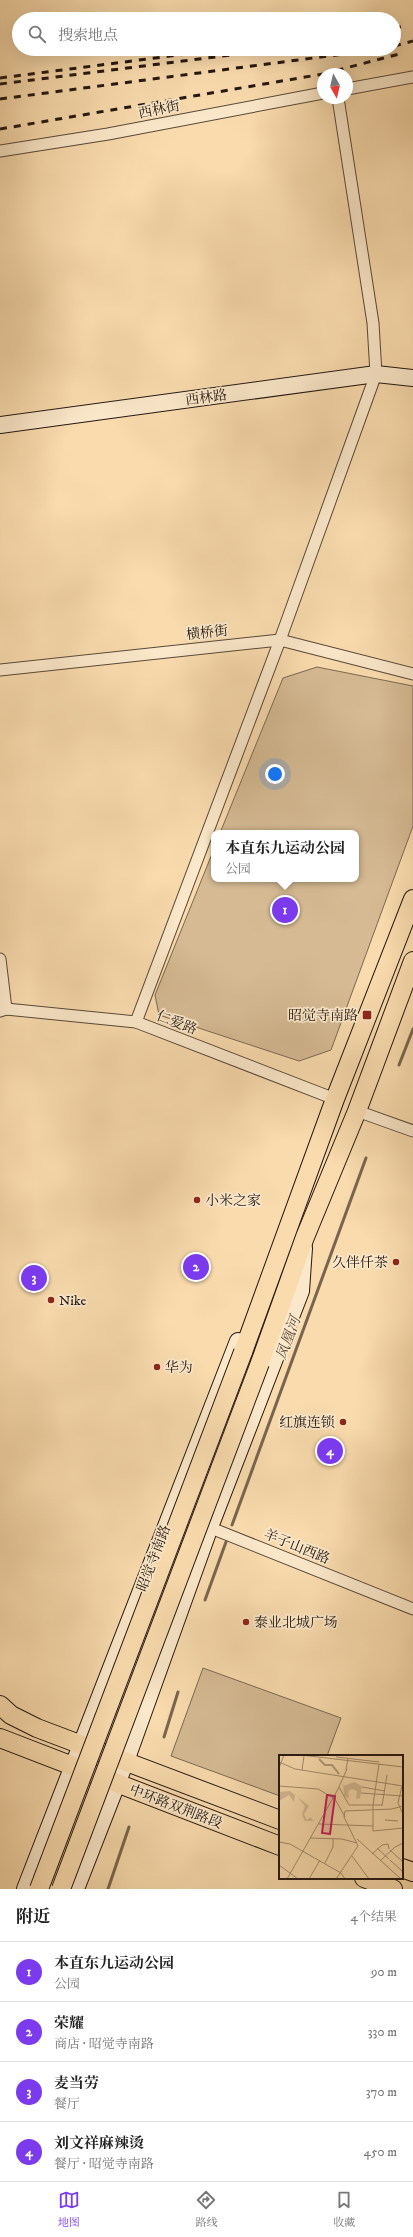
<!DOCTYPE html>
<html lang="zh">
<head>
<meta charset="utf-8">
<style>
	:root { --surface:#fff; --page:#f6f6f6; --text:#222; --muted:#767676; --line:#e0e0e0; --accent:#7c3aed }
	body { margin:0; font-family:"IM FELL DW Pica","Noto Serif SC",serif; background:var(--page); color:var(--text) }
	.compass { position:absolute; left:317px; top:68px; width:36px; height:36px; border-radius:50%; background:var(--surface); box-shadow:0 4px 16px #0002; rotate:172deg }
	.you { position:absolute; left:275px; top:774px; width:14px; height:14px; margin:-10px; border:3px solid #fff; border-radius:50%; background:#1a73e8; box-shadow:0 0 0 6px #1a73e833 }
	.badge { display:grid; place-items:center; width:26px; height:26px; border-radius:50%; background:var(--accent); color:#fff; font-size:13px; font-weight:700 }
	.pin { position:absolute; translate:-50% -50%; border:2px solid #fff; box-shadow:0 1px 4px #0006 }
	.popup { position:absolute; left:211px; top:830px; width:148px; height:52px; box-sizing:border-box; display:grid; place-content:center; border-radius:8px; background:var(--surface); filter:drop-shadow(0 1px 3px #0005); font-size:13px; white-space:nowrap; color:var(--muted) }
	.popup b { font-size:15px; color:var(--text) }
	.popup::after { content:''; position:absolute; left:50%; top:100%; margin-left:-8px; border:8px solid transparent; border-top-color:var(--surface) }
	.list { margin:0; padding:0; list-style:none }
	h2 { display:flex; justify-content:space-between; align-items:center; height:52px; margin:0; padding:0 16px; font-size:17px }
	h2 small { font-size:13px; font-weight:400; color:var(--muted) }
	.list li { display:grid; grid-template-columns:26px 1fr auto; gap:12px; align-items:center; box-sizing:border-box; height:60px; padding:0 16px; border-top:1px solid var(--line) }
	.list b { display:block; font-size:15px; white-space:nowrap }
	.list p { margin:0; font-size:13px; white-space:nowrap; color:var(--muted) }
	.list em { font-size:13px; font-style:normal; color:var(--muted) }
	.icon { flex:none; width:22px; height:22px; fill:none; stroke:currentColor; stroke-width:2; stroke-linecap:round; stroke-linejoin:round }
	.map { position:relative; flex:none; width:413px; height:1889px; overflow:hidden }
	.search { position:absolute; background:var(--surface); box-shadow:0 4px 16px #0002; left:12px; right:12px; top:12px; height:44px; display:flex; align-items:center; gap:10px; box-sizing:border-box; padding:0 14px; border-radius:22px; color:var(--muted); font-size:15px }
	.sheet { height:292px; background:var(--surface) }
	nav { display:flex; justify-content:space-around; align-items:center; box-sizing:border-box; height:56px; border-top:1px solid var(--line); background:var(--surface); font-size:11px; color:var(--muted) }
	nav a { display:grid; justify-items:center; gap:2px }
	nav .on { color:var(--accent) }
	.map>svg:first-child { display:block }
	.green { fill:#d5ba93; stroke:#7c6952 }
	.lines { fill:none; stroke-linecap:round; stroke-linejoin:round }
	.stream { stroke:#79654f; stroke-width:3 }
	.street-casing { stroke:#594939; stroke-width:13 }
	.secondary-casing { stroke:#241812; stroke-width:18 }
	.primary-casing { stroke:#241812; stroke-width:20 }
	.street { stroke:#fbe8ca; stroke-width:11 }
	.secondary { stroke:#fbe8ca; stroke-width:16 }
	.primary { stroke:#f9dbad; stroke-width:18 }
	.rail { stroke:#241812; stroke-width:3; stroke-dasharray:7 7; stroke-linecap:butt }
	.primary-bridge-casing { stroke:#241812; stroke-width:20; stroke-linecap:butt }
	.primary-bridge { stroke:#f9dbad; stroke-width:18 }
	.poi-dot { fill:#8f2418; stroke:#fbe8ca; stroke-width:1.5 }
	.labels { text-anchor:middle; stroke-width:3.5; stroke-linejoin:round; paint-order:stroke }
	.street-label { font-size:14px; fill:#241812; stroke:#fbe8ca }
	.poi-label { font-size:14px; fill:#241812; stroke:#fbe8ca; text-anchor:start }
	.water-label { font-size:15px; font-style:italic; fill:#5c4c3b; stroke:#fbe8ca }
	.inset-river { fill:none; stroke:#b19978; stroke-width:2 }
	.inset-road { fill:none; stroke:#a48d6f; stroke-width:1 }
	.view { fill:#c2185b; fill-opacity:0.15; stroke:#c2185b; stroke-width:2 }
	.inset-edge { fill:none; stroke:#241812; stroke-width:2 }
</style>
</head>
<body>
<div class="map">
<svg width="413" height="1889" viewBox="0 0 413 1889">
	<rect width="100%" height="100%" fill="#f9dbad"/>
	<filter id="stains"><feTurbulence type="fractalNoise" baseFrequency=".005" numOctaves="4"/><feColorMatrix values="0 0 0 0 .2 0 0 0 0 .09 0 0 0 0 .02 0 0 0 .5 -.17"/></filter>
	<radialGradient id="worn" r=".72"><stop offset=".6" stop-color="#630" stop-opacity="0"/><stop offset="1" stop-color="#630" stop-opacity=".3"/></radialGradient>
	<g class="green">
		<path d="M317,667L413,686V826L331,1050L299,1061L159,1015L155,995L214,849V879H356V833H220L283,678Z"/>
		<path d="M203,1668L341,1718L327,1756H280V1796L171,1756Z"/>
	</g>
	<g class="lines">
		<g class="stream">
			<path d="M399,1065L413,1029"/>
			<path d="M232,1525L366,1158"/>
			<path d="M205,1600L226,1542"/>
			<path d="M164,1737L178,1692"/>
			<path d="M108,1889L129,1827"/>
		</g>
		<defs>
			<g id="street">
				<path d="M347,89L413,77"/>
				<path d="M0,151L108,134L323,93"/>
				<path d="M0,670L280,640L413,674"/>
				<path d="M0,959L6,1009"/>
				<path d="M0,1011L6,1009L136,1022L335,1099"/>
				<path d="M136,1022L280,640L376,374L373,323L338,98"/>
				<path d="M357,1111L413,1131"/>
				<path d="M176,1514L413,1609"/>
			</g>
			<g id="secondary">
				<path d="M0,425L376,374L413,378"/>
				<path d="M25,1889L238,1341"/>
				<path d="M76,1889L126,1761L210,1527L301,1291L304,1248"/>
			</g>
			<g id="primary">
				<path d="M243,1352L335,1099L413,899"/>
				<path d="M260,1363L305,1237L357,1111L413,961"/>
				<path d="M0,1705L11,1715L37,1728L280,1820"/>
				<path d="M0,1738L280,1846"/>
				<path d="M402,1868L413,1872"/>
				<path d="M364,1878L393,1889"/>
			</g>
		</defs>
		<use href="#street" class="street-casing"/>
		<use href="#secondary" class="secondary-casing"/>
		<use href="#primary" class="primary-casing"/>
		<use href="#street" class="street"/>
		<use href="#secondary" class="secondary"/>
		<use href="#primary" class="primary"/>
		<g class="rail">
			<path d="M394,28L405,26"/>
			<path d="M394,35L406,33"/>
			<path d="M394,46L413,41"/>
			<path d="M323,74L403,53"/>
			<path d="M0,78L225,49"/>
			<path d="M0,84L279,49"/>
			<path d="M0,99L382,49"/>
			<path d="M0,129L323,74"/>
		</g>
		<defs>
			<g id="primary-bridge">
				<path d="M39,1889L243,1352"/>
				<path d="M61,1889L260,1363"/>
			</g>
		</defs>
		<use href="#primary-bridge" class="primary-bridge-casing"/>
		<use href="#primary-bridge" class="primary-bridge"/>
	</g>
	<g class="poi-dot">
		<rect x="362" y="1010" width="10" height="10" rx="2"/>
		<circle cx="197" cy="1200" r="4"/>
		<circle cx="396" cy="1262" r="4"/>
		<circle cx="51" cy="1300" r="4"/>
		<circle cx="157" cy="1367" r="4"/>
		<circle cx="343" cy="1422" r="4"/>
		<circle cx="246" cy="1622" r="4"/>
	</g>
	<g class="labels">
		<g class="street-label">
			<text transform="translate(159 109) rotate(-11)" y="5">西林街</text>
			<text transform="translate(206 397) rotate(-8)" y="5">西林路</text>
			<text transform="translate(207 632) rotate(-6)" y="5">横桥街</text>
			<text transform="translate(177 1022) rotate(21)" y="5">仁爱路</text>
			<text transform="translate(297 1546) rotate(22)" y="5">羊子山西路</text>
			<text transform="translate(153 1558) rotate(-69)" y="5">昭觉寺南路</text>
			<text transform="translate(176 1806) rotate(21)" y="5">中环路双荆路段</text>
		</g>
		<g class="poi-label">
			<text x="358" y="1020" text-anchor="end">昭觉寺南路</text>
			<text x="205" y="1205">小米之家</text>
			<text x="388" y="1267" text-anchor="end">久伴仟茶</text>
			<text x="59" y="1305">Nike</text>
			<text x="165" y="1372">华为</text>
			<text x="335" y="1427" text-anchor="end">红旗连锁</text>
			<text x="254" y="1627">泰业北城广场</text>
		</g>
		<g class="water-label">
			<text transform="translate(288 1338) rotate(-70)" y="5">凤凰河</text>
		</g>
	</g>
	<g transform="translate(279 1755)">
		<rect width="124" height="124" fill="#f9dbad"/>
		<path d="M64,26L65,31L75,27L83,31L81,43L77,44L78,36L73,34L69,36L70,43L65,41ZM11,36L30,51L25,59L28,65L31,62L35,66H26L23,60L26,51L16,39L15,47L10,40L0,46V37Z" fill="#d5ba93"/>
		<path class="inset-river" d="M40,4L46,10H53L60,19"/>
		<path class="inset-road" d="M22,0L124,12M57,2L100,7M0,7L16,14L124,31M100,9L94,50V76L124,73M0,13L5,0M23,15L25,1M67,15L69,3M0,31L39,34L56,44L66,62M123,31L119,48L124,59M60,32L70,50H103M83,32L106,36M82,38L124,41M103,51L108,20M106,65L119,66M40,69L94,71M0,71V93M31,83L63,84L78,88M78,84L122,124M0,87L11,89L62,118L66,124M98,93L110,104M111,95L124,107M93,99L103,90L109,89L110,94M73,101L90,124M111,105L124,117M101,106L116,92L124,88M46,108L54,92V83M0,110L19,124M8,124L58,36L68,14M30,124L41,105M57,124L79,91L65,62L66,56L113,54L124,51"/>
		<path class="view" d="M48,40L56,41L51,79L43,78Z"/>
		<rect width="124" height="124" class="inset-edge"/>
	</g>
	<rect width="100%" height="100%" filter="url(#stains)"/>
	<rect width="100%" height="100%" fill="url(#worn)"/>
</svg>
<svg class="compass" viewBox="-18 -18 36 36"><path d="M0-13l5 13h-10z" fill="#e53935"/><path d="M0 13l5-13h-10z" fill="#767676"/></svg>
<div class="you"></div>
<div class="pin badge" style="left:285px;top:910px">1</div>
<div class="popup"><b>本直东九运动公园</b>公园</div>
<div class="pin badge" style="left:196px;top:1267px">2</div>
<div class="pin badge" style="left:34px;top:1278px">3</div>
<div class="pin badge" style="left:330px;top:1451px">4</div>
<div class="search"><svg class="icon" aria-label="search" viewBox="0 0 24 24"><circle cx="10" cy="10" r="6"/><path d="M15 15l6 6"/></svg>搜索地点</div>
</div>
<section class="sheet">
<h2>附近<small>4个结果</small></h2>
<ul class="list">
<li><span class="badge">1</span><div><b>本直东九运动公园</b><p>公园</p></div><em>90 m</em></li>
<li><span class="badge">2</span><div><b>荣耀</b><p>商店 · 昭觉寺南路</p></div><em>330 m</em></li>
<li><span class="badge">3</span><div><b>麦当劳</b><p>餐厅</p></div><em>370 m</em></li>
<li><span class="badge">4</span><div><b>刘文祥麻辣烫</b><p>餐厅 · 昭觉寺南路</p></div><em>450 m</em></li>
</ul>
</section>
<nav>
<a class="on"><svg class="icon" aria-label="map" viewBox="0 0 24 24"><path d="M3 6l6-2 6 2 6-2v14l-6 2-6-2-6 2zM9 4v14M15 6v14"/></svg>地图</a>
<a><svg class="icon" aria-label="directions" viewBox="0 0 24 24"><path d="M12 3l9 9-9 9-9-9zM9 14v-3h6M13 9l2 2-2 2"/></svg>路线</a>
<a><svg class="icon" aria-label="saved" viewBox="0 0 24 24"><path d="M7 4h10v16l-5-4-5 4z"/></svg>收藏</a>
</nav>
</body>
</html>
